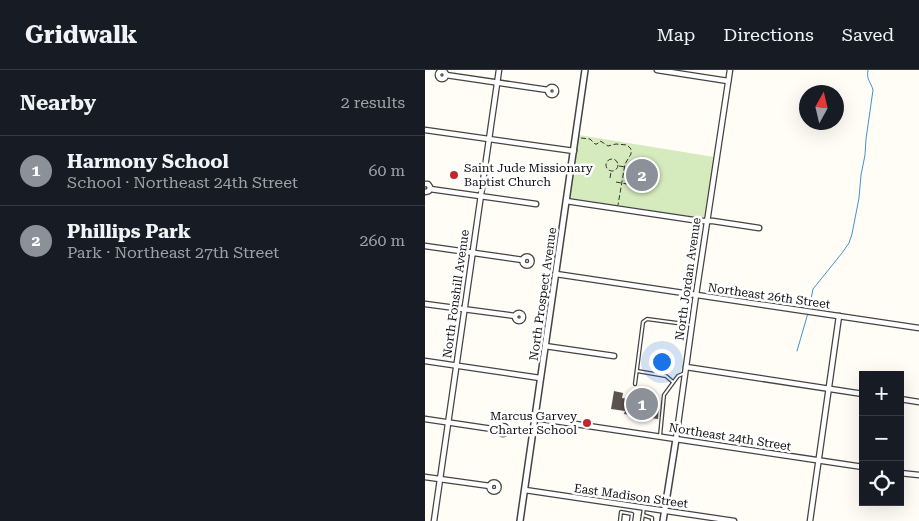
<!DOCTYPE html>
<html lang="en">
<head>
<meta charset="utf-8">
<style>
	:root { --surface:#171b24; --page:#20242c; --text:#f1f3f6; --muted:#9ea1a6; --line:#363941; --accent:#8c9099 }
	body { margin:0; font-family:"Roboto Serif",serif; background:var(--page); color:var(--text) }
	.controls { position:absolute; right:15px; bottom:15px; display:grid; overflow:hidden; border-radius:0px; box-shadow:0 5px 20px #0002 }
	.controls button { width:45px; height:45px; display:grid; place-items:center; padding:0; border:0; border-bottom:1px solid var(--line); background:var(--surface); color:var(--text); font:25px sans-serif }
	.compass { position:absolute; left:374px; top:15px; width:45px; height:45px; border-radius:50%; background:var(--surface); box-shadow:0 5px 20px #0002; rotate:8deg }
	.you { position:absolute; left:236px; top:291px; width:18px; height:18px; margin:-12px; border:4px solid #fff; border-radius:50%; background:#1a73e8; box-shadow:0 0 0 8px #1a73e833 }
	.badge { display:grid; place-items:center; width:32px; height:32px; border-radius:50%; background:var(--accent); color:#fff; font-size:16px; font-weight:700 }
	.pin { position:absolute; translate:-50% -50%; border:2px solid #fff; box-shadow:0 1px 5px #0006 }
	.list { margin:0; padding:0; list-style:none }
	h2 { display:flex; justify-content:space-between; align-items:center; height:65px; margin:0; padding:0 20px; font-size:21px }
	h2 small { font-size:16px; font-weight:400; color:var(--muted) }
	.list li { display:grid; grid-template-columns:32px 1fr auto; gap:15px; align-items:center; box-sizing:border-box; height:70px; padding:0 20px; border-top:1px solid var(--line) }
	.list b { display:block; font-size:19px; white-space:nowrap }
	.list p { margin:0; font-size:16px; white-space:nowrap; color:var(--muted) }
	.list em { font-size:16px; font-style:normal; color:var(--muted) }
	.icon { flex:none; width:28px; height:28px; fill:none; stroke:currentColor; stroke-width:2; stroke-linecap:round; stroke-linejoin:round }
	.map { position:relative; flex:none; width:494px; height:451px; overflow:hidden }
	header { display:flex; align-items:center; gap:30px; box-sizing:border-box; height:70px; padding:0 25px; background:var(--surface); border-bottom:1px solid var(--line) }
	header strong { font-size:24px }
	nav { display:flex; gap:28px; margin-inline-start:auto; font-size:18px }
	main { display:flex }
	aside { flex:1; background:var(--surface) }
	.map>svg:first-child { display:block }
	.green { fill:#d5ebbd }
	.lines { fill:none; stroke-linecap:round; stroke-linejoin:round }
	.stream { stroke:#3f96cf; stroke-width:1 }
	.building { fill:#5a524d }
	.service-casing { stroke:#444; stroke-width:4.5 }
	.minor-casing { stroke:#444; stroke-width:7 }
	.tertiary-casing { stroke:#444; stroke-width:8 }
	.path { stroke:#333; stroke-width:1; stroke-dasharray:5 2.5; stroke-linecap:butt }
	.service { stroke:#fff; stroke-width:2 }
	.minor { stroke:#fff; stroke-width:4.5 }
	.tertiary { stroke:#fff; stroke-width:5 }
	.poi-dot { fill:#c4262e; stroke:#fff; stroke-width:2 }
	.labels { text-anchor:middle; stroke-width:5; stroke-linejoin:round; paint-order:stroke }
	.poi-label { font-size:12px; fill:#111; stroke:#fff; text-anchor:start }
	.street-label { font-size:12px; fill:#111; stroke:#fff }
</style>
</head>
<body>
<header>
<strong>Gridwalk</strong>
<nav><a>Map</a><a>Directions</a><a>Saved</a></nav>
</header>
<main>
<aside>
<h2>Nearby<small>2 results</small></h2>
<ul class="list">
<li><span class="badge">1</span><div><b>Harmony School</b><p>School · Northeast 24th Street</p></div><em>60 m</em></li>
<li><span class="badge">2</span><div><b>Phillips Park</b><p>Park · Northeast 27th Street</p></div><em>260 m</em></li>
</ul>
</aside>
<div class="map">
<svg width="494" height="451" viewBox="0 0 494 451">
	<rect width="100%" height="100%" fill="#fffdf5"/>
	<path class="green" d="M154,65L289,87L281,144L279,147L276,148L145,128V126Z"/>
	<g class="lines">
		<g class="stream">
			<path d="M384,239L388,219L417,183L424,173L427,164L434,128L436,105L440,85L441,69L448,20C446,12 441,10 443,0"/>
			<path d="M372,281L383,243"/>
		</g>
	</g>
	<path class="building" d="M189,321L198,323L197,328L217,331L216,333L234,335L233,349L199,344L200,341L186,339Z"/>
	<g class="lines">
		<defs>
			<g id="service">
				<path d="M212,301L241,306L248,312"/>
				<path d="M210,314L218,252L222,249L267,255"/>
				<path d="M235,366L239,325L253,306L260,303"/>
				<path d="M218,445L227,448V451"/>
				<path d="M195,451L196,442L207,444L206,451"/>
				<path d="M217,451L219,438"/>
			</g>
			<g id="minor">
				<path d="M232,0L303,11"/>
				<circle cx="17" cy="5" r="4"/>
				<path d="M21,5L123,20"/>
				<circle cx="127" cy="21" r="4"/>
				<path d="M0,60L149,81"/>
				<path d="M0,114H3L5,117L4,121L0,122"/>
				<path d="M5,119L111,134"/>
				<path d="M141,131L275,151H288L334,158"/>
				<path d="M0,176L98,190"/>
				<circle cx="102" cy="191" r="4.5"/>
				<path d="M131,204L494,258"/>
				<path d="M0,234L90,246"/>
				<circle cx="94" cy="247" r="4"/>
				<path d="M120,276L189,286"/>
				<path d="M0,291L115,308"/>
				<path d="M261,297L438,324"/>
				<path d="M475,329L494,332"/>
				<path d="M110,348L438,397"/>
				<path d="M0,349L74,360"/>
				<circle cx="78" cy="360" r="4"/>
				<path d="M251,369L271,225L305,0"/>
				<path d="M475,403L494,405"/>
				<path d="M0,407L65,416"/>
				<circle cx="69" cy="417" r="4.5"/>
				<path d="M100,420L309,451"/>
				<path d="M9,451L74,0"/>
				<path d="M385,451L414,246"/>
			</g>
			<g id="tertiary">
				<path d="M95,451L160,0"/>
				<path d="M238,451L251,369"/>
			</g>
		</defs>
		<use href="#service" class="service-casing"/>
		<use href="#minor" class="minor-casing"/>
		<use href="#tertiary" class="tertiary-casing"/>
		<g class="path">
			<path d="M156,68L165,69L170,74H172L175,71L177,72L183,76L191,74L202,75L206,79V84L200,94L193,135"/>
			<circle cx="187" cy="95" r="6"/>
			<path d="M194,96L207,98"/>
			<path d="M185,108L186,102"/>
			<path d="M191,112L202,114"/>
		</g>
		<use href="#service" class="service"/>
		<use href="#minor" class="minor"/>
		<use href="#tertiary" class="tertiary"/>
	</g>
	<g class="poi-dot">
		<circle cx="29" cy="105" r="5"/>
		<circle cx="162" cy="353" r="5"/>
	</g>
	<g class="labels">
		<g class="poi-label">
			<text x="39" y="102">Saint Jude Missionary<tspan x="39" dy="14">Baptist Church</tspan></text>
			<text x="152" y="350" text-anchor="end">Marcus Garvey<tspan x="152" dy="14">Charter School</tspan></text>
		</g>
		<g class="street-label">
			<text transform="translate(263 209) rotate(-82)" y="4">North Jordan Avenue</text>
			<text transform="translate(31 224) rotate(-82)" y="4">North Fonshill Avenue</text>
			<text transform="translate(118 224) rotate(-82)" y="4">North Prospect Avenue</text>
			<text transform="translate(344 226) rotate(8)" y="4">Northeast 26th Street</text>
			<text transform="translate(305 367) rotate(9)" y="4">Northeast 24th Street</text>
			<text transform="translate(206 426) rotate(8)" y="4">East Madison Street</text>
		</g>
	</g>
</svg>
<div class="controls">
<button>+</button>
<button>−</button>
<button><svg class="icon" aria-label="locate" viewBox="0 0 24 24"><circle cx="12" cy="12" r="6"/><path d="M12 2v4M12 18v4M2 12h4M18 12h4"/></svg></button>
</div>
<svg class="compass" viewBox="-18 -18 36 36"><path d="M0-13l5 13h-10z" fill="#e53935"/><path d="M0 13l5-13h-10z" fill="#9ea1a6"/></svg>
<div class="you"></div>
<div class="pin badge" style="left:217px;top:334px">1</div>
<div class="pin badge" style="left:217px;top:105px">2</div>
</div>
</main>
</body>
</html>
